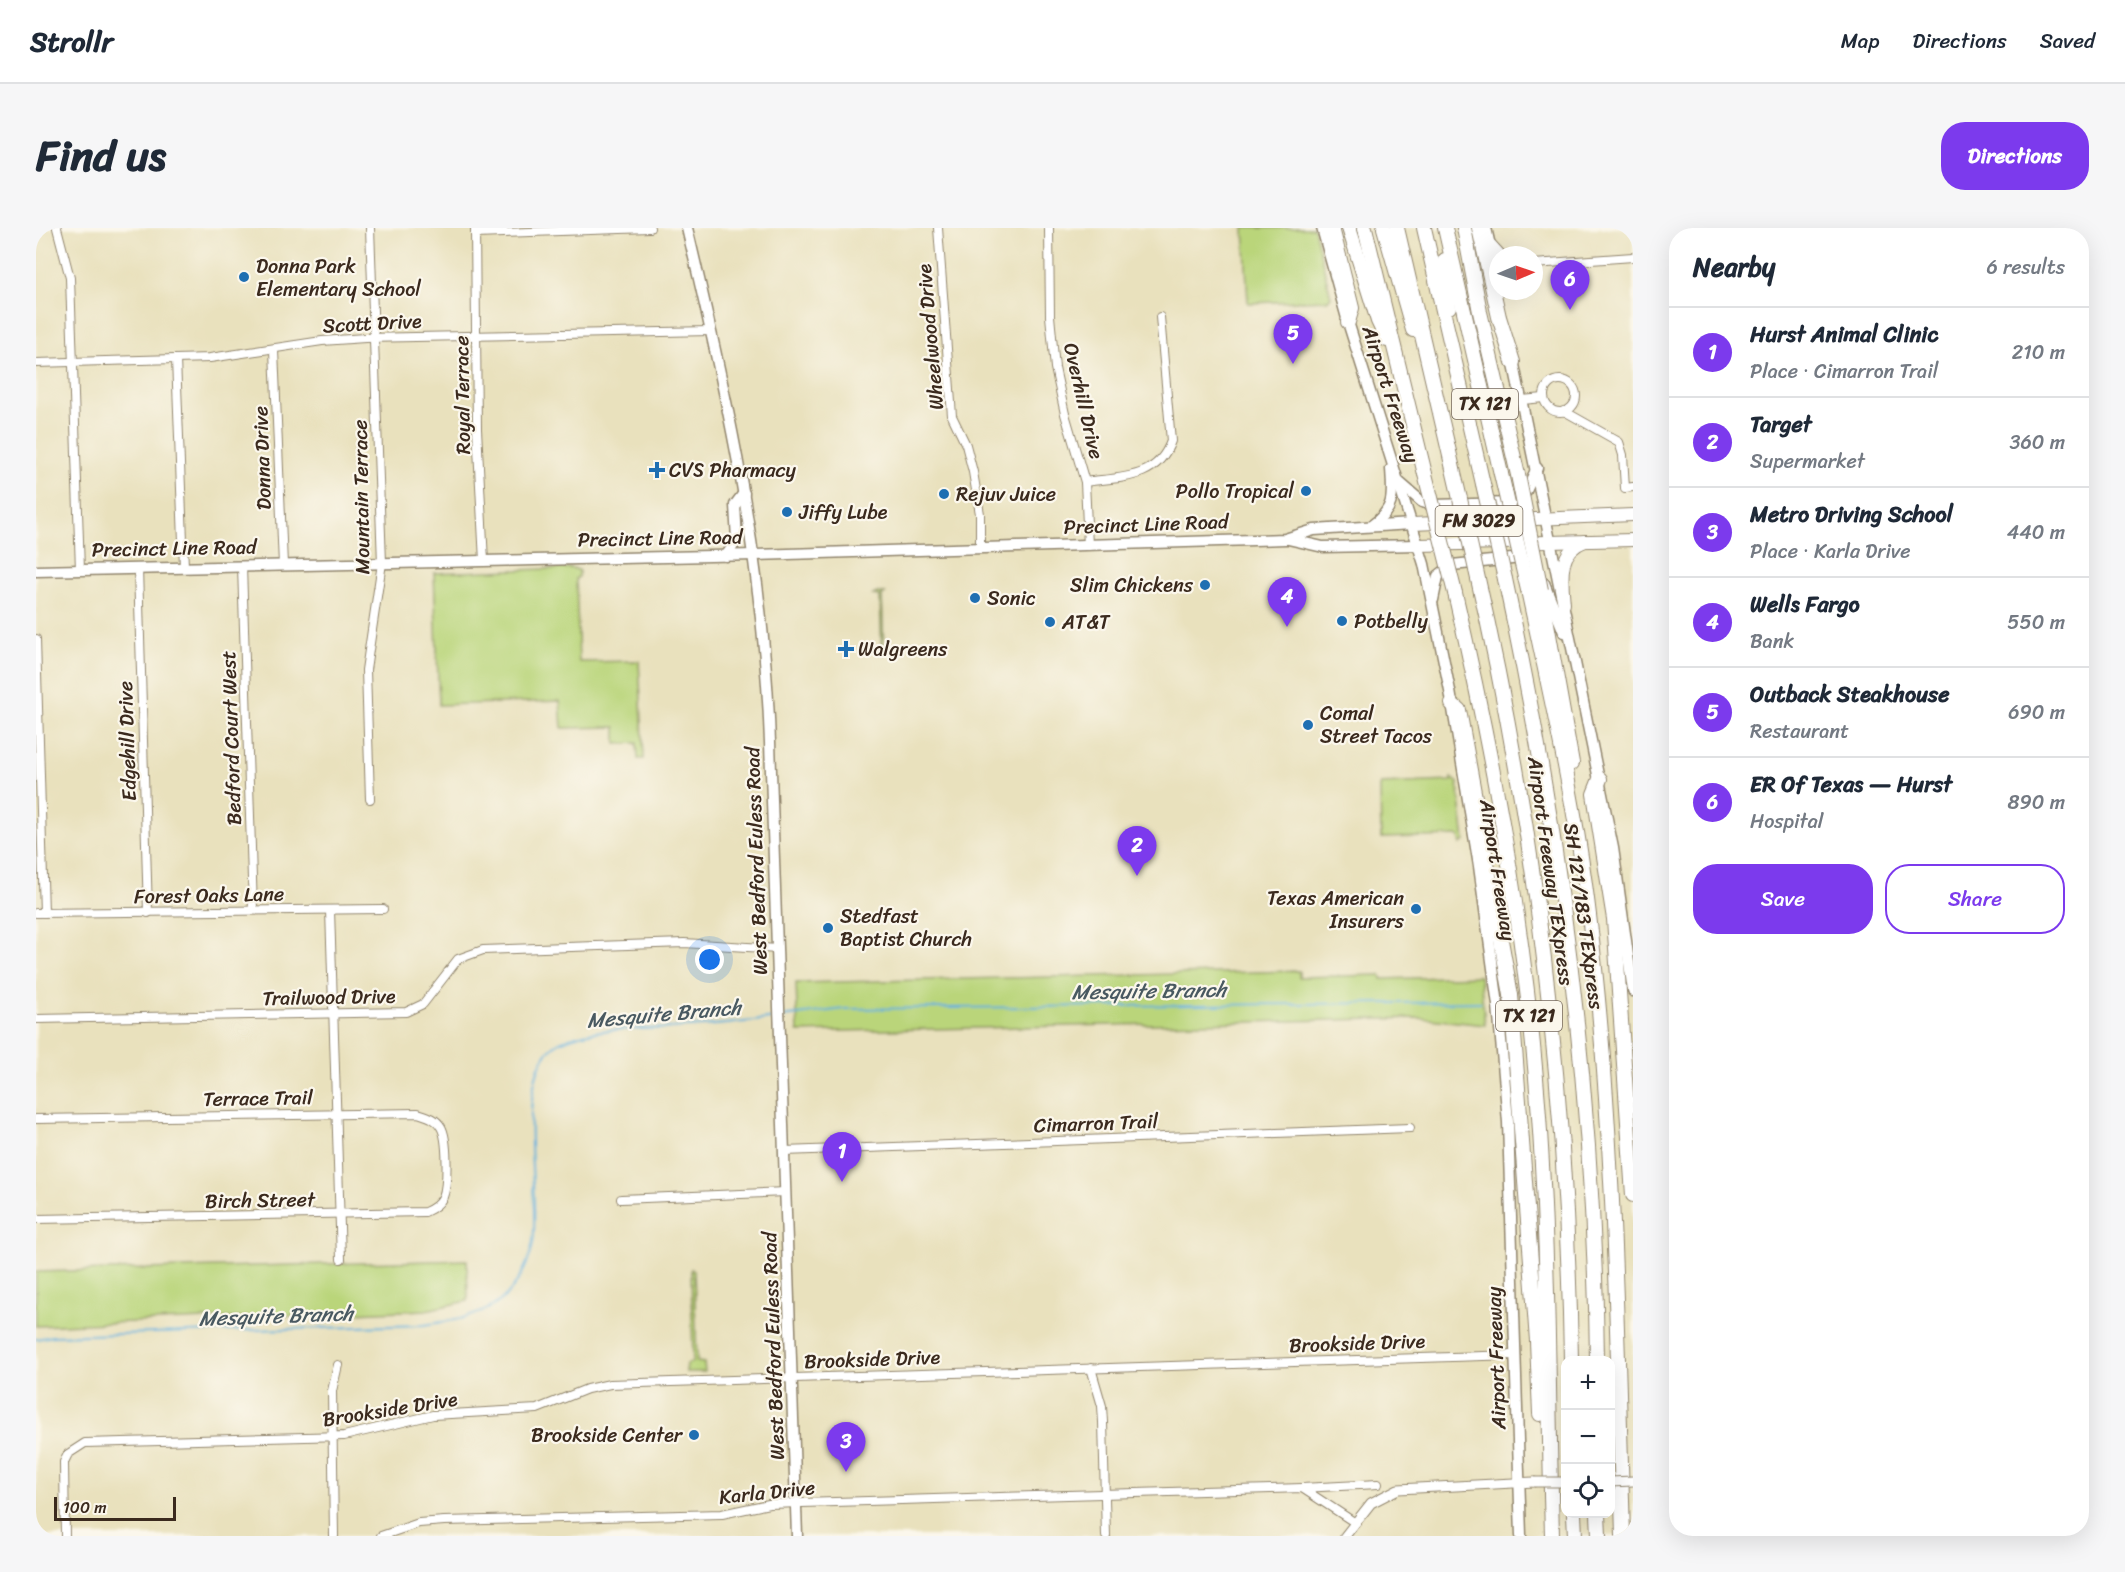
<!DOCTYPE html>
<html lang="en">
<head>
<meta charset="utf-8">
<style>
	:root { --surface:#fff; --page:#f6f6f7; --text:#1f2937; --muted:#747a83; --line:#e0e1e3; --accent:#7c3aed }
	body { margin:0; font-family:Sriracha,sans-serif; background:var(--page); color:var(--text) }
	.controls { position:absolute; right:18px; bottom:18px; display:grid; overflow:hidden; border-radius:12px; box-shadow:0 6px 24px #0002 }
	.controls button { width:54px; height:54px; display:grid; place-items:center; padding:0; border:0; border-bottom:2px solid var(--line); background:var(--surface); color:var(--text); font:30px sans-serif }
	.compass { position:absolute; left:1453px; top:18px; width:54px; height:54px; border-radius:50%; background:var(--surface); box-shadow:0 6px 24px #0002; rotate:88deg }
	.scale { position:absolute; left:18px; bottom:15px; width:122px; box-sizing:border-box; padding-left:6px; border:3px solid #3b2a1e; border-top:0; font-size:16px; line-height:21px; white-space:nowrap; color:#3b2a1e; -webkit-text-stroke:4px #fbf7ec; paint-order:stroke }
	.you { position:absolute; left:674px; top:732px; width:21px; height:21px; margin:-15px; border:4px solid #fff; border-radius:50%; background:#1a73e8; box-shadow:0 0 0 9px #1a73e833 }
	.badge { display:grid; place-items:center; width:39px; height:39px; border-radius:50%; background:var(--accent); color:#fff; font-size:20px; font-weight:700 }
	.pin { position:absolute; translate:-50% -50px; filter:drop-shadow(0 2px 3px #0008) }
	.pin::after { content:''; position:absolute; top:32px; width:21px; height:18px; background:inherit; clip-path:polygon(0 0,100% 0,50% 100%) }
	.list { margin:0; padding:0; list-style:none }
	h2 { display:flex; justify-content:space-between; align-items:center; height:78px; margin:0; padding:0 24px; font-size:26px }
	h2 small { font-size:20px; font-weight:400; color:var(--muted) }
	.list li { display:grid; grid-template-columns:39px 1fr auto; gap:18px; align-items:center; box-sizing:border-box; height:90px; padding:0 24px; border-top:2px solid var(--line) }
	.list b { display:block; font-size:22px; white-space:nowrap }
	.list p { margin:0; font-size:20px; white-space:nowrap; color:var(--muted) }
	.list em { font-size:20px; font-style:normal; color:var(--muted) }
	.actions { display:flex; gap:12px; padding:18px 24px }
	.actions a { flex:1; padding:14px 0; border:2px solid var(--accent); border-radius:24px; text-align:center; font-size:21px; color:var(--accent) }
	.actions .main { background:var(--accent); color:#fff }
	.icon { flex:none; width:33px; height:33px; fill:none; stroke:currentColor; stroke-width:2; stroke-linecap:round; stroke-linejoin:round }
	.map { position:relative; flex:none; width:1597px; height:1308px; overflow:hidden; border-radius:24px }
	header { display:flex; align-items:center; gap:36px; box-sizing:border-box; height:84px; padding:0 30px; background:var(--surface); border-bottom:2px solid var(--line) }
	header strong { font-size:28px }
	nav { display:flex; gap:33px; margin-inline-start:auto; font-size:21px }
	.intro { display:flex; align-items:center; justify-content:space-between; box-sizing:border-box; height:144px; padding:0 36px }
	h1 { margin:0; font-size:42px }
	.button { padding:15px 27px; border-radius:24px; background:var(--accent); color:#fff; font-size:21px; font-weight:700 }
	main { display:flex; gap:36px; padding:0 36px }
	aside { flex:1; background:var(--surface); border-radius:24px; box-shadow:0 6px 24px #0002 }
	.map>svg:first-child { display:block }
	.green { fill:#bad57a; stroke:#7a804c; stroke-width:1.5 }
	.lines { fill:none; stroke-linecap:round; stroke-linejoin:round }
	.stream { stroke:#63b1dd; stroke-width:2 }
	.minor-casing { stroke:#92866e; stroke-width:10 }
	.tertiary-casing { stroke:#92866e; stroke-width:11 }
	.secondary-casing { stroke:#92866e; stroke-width:13 }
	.primary-casing { stroke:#92866e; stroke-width:14 }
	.motorway-casing { stroke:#92866e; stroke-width:16 }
	.minor { stroke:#fff; stroke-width:8 }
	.tertiary { stroke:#fff; stroke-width:9 }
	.secondary { stroke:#fff; stroke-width:10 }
	.primary { stroke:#fff; stroke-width:12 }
	.motorway { stroke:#fff; stroke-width:14 }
	.tertiary-bridge-casing { stroke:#92866e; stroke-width:11; stroke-linecap:butt }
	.motorway-bridge-casing { stroke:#92866e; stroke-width:16; stroke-linecap:butt }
	.tertiary-bridge { stroke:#fff; stroke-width:9 }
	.motorway-bridge { stroke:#fff; stroke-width:14 }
	.poi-dot { fill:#1f6fb2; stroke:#fbf7ec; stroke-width:2 }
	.labels { text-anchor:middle; stroke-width:4.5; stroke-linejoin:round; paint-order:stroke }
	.shield { fill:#fbf7ec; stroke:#75685c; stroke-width:1.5 }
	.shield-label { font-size:18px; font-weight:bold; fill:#3b2a1e }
	.poi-label { font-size:20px; fill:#3b2a1e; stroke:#fbf7ec; text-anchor:start }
	.street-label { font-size:20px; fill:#3b2a1e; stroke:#fbf7ec }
	.water-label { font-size:21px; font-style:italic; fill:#495961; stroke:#fbf7ec }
</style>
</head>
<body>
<header>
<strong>Strollr</strong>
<nav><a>Map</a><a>Directions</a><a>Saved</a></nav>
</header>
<div class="intro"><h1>Find us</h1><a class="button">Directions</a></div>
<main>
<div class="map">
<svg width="1597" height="1308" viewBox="0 0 1597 1308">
	<rect width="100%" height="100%" fill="#fbf7ec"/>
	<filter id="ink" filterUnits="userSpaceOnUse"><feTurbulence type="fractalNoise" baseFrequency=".0167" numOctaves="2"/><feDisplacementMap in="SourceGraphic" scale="12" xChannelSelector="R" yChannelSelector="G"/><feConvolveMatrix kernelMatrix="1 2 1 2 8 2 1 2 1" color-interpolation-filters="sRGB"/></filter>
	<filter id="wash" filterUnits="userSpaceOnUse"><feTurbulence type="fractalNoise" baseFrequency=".008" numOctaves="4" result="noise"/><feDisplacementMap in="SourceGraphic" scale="24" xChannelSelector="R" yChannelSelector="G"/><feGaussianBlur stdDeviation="1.35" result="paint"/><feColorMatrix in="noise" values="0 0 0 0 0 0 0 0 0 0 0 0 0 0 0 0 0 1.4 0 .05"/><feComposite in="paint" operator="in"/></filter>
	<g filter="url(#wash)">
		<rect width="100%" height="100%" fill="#e9e1bd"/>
		<g class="green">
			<path d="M1208,0H1278L1295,69L1292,72L1212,75Z"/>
			<path d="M535,340L543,342V349L540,350L543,434L603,433L608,531H602L601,515L580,516V499L526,500L524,473L403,477L398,345Z"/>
			<path d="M841,365H850L846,367L848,426H846L844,368L837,367Z"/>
			<path d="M1416,550L1422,555L1429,613L1425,616L1423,608L1345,610L1344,556L1416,553Z"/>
			<path d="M1263,743V749L1345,747L1346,751L1444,748L1449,797L1384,790L762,804L760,755Z"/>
			<path d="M431,1032L432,1073L390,1082L0,1098V1044Z"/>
			<path d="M655,1041L658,1042L661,1134L668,1135L669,1144H650L651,1136L657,1134Z"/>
		</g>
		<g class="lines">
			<g class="stream">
				<path d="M746,789L808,781L1445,774"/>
				<path d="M0,1111L17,1108L388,1097C411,1093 436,1091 457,1078C478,1065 493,1038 497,1014C505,967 474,839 524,814C557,798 601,802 636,800C671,798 706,795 740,790"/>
			</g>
		</g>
	</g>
	<g filter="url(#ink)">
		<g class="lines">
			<defs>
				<g id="minor">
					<path d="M21,0L34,50L44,342"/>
					<path d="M439,0L441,201L448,333"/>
					<path d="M902,0L916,188L930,217L937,244L944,286V320"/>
					<path d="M1013,0L1014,88L1019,140L1029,186L1049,254L1052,318"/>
					<path d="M439,6L614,0"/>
					<path d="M1455,15L1466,27"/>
					<path d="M1498,36L1597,29"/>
					<path d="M238,122L247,337"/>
					<path d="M140,131L148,339"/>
					<path d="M0,135L174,130L286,113L329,110L675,103"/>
					<circle cx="1524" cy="168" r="16"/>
					<path d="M1486,172L1508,170"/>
					<path d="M1528,183L1583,214L1587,227L1589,260L1597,259"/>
					<path d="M1049,254C1085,249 1121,252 1135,213L1124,89"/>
					<path d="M206,338L217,682"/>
					<path d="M102,340L112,685"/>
					<path d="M0,411L8,685"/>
					<path d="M334,571L330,442L346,335L334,0"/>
					<path d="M294,682L305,1031"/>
					<path d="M0,685L347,681"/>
					<path d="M0,791L370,784L387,776L422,731L447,722L648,715L741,721"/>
					<path d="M0,891L382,885C391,888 400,890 405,899C412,910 412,957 407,969C403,977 396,981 389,984L0,991"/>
					<path d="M748,923L1374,900"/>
					<path d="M585,971L750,964"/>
					<path d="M1055,1140L1066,1178L1067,1194L1070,1308"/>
					<path d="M1266,1260L1342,1256"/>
					<path d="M29,1308L28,1234L32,1226L49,1215L308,1208L397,1187L501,1181L551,1161L574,1156L1479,1127"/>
					<path d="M298,1308L296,1163L302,1137"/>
					<path d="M345,1308L383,1295L408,1293L686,1286L733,1276L1266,1260L1318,1294"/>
				</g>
				<path id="tertiary" d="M1309,1308L1335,1275L1362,1261L1498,1254"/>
				<g id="secondary">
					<path d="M651,0C692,172 728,336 734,514L761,1308"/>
					<path d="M1286,0L1312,94L1388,336L1414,463L1443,638L1462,777L1472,894L1485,1308"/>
					<path d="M1450,0L1457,31"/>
					<path d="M1476,127L1577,620L1597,763"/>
					<path d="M1364,255L1386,274L1397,277L1477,275L1487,269L1501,240"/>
					<path d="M1335,298C1359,281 1357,269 1355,241"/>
					<path d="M1252,311L1287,319L1382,317"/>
					<path d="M690,328L701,312L699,277L708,265"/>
					<path d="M0,343L719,327L1249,311L1278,302L1376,296"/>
					<path d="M1508,355L1528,404"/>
					<path d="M1397,372L1402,348L1416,337L1486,330L1489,332"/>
				</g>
				<g id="primary">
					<path d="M1376,296L1597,287"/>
					<path d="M1382,317L1597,312"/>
					<path d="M1528,376C1526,352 1521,323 1549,313"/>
				</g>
				<g id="motorway">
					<path d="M1296,0L1316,80L1312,94"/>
					<path d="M1313,0L1342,93L1351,112"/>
					<path d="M1329,0L1389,246"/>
					<path d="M1348,0L1377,102"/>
					<path d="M1361,0L1424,271"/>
					<path d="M1388,0L1447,256"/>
					<path d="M1409,0L1465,246"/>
					<path d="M1428,0L1444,84L1482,247"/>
					<path d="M1443,0L1463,89L1477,134"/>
					<path d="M1409,32L1413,79"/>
					<path d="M1440,342C1500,602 1531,865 1535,1132"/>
					<path d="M1469,351C1525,609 1558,868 1561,1132"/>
					<path d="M1492,362C1515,469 1540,578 1553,687C1578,893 1581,1100 1587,1308"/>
					<path d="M1505,362L1536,535"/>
					<path d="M1419,365C1456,524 1486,686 1500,850C1513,1002 1512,1155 1516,1308"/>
					<path d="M1416,476L1423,482L1475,767L1501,1113L1504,1186"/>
					<path d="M1564,551L1558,566L1578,691L1597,967"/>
					<path d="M1538,1286L1539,1308"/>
					<path d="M1562,1286L1563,1308"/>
				</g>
			</defs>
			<use href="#minor" class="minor-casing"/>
			<use href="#tertiary" class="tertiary-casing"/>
			<use href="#secondary" class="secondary-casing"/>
			<use href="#primary" class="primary-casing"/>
			<use href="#motorway" class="motorway-casing"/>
			<use href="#minor" class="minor"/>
			<use href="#tertiary" class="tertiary"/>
			<use href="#secondary" class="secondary"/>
			<use href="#primary" class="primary"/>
			<use href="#motorway" class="motorway"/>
			<defs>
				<g id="tertiary-bridge">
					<path d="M1498,1254H1530"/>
					<path d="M1574,1254L1597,1253"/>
				</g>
				<g id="motorway-bridge">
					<path d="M1389,246L1419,365"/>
					<path d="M1465,246L1492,362"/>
					<path d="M1482,247L1505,362"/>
					<path d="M1447,256L1469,351"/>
					<path d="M1424,271L1440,342"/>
				</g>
			</defs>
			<use href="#tertiary-bridge" class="tertiary-bridge-casing"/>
			<use href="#motorway-bridge" class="motorway-bridge-casing"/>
			<use href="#tertiary-bridge" class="tertiary-bridge"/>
			<use href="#motorway-bridge" class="motorway-bridge"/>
		</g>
	</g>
	<g class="poi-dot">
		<circle cx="208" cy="49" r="6"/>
		<path d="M618 233h6v6h6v6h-6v6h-6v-6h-6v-6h6z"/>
		<circle cx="1270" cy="263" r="6"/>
		<circle cx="908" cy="266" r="6"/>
		<circle cx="751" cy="284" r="6"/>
		<circle cx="1169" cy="357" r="6"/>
		<circle cx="939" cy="370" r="6"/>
		<circle cx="1306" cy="393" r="6"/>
		<circle cx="1014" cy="394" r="6"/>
		<path d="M807 412h6v6h6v6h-6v6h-6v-6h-6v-6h6z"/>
		<circle cx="1272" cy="497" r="6"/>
		<circle cx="1380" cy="681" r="6"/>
		<circle cx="792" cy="700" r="6"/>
		<circle cx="658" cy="1207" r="6"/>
	</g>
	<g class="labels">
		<g class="shield">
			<rect x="1416" y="161" width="66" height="30" rx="4.5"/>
			<rect x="1399.5" y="278" width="87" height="30" rx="4.5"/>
			<rect x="1460" y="773" width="66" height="30" rx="4.5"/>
		</g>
		<g class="shield-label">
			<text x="1449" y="182">TX 121</text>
			<text x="1443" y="299">FM 3029</text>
			<text x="1493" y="794">TX 121</text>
		</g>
		<g class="poi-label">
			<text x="220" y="45">Donna Park<tspan x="220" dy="23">Elementary School</tspan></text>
			<text x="633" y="249">CVS Pharmacy</text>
			<text x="1258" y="270" text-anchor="end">Pollo Tropical</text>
			<text x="920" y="273">Rejuv Juice</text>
			<text x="763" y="291">Jiffy Lube</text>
			<text x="1157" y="364" text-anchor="end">Slim Chickens</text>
			<text x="951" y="377">Sonic</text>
			<text x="1318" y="400">Potbelly</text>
			<text x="1026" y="401">AT&amp;T</text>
			<text x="822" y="428">Walgreens</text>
			<text x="1284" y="492">Comal<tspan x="1284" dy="23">Street Tacos</tspan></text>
			<text x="1368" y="677" text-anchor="end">Texas American<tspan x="1368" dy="23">Insurers</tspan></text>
			<text x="804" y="695">Stedfast<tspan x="804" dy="23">Baptist Church</tspan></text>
			<text x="646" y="1214" text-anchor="end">Brookside Center</text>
		</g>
		<g class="street-label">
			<text transform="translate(336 95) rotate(-3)" y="7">Scott Drive</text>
			<text transform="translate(894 109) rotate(-95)" y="7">Wheelwood Drive</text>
			<text transform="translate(1355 166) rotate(72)" y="7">Airport Freeway</text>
			<text transform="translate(426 167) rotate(-91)" y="7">Royal Terrace</text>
			<text transform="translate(1048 173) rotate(77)" y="7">Overhill Drive</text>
			<text transform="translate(226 230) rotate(-92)" y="7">Donna Drive</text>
			<text transform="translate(325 269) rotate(-91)" y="7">Mountain Terrace</text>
			<text transform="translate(1110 296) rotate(-2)" y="7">Precinct Line Road</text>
			<text transform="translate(624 310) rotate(-1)" y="7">Precinct Line Road</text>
			<text transform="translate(138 320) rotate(-1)" y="7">Precinct Line Road</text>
			<text transform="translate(195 510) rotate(-92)" y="7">Bedford Court West</text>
			<text transform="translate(91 513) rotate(-92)" y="7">Edgehill Drive</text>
			<text transform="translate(720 633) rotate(-92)" y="7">West Bedford Euless Road</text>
			<text transform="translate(1462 642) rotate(81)" y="7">Airport Freeway</text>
			<text transform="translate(1515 643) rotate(82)" y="7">Airport Freeway TEXpress</text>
			<text transform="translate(173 667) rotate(-1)" y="7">Forest Oaks Lane</text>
			<text transform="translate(1548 688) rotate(82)" y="7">SH 121/183 TEXpress</text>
			<text transform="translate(293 769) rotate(-1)" y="7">Trailwood Drive</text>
			<text transform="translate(222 870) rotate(-1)" y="7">Terrace Trail</text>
			<text transform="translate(1060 895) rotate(-2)" y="7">Cimarron Trail</text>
			<text transform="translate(224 972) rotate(-1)" y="7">Birch Street</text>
			<text transform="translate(1321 1115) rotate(-2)" y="7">Brookside Drive</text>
			<text transform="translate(737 1118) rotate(-92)" y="7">West Bedford Euless Road</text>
			<text transform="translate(1460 1130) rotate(-92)" y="7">Airport Freeway</text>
			<text transform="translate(836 1131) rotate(-2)" y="7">Brookside Drive</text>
			<text transform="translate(354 1181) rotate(-9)" y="7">Brookside Drive</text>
			<text transform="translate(731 1264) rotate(-6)" y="7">Karla Drive</text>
		</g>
		<g class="water-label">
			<text transform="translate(1113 763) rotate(-1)" y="7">Mesquite Branch</text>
			<text transform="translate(628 786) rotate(-5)" y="7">Mesquite Branch</text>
			<text transform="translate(240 1088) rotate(-2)" y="7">Mesquite Branch</text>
		</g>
	</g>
</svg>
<div class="controls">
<button>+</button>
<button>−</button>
<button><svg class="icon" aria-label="locate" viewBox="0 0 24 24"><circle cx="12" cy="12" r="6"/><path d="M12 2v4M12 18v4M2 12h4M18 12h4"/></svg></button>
</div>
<svg class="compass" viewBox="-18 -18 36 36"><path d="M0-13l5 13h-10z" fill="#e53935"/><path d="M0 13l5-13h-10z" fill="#747a83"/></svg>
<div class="scale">100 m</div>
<div class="you"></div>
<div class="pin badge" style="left:806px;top:954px">1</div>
<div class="pin badge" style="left:1101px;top:648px">2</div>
<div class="pin badge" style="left:810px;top:1244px">3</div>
<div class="pin badge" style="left:1251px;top:399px">4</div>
<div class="pin badge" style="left:1257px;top:136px">5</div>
<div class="pin badge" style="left:1534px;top:82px">6</div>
</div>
<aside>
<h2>Nearby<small>6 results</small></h2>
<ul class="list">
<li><span class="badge">1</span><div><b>Hurst Animal Clinic</b><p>Place · Cimarron Trail</p></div><em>210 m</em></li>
<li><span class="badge">2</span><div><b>Target</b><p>Supermarket</p></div><em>360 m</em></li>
<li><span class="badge">3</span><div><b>Metro Driving School</b><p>Place · Karla Drive</p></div><em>440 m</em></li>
<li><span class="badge">4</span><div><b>Wells Fargo</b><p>Bank</p></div><em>550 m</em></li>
<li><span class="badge">5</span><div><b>Outback Steakhouse</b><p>Restaurant</p></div><em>690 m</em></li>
<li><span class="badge">6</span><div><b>ER Of Texas — Hurst</b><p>Hospital</p></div><em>890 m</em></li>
</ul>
<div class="actions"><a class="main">Save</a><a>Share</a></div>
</aside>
</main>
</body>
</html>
